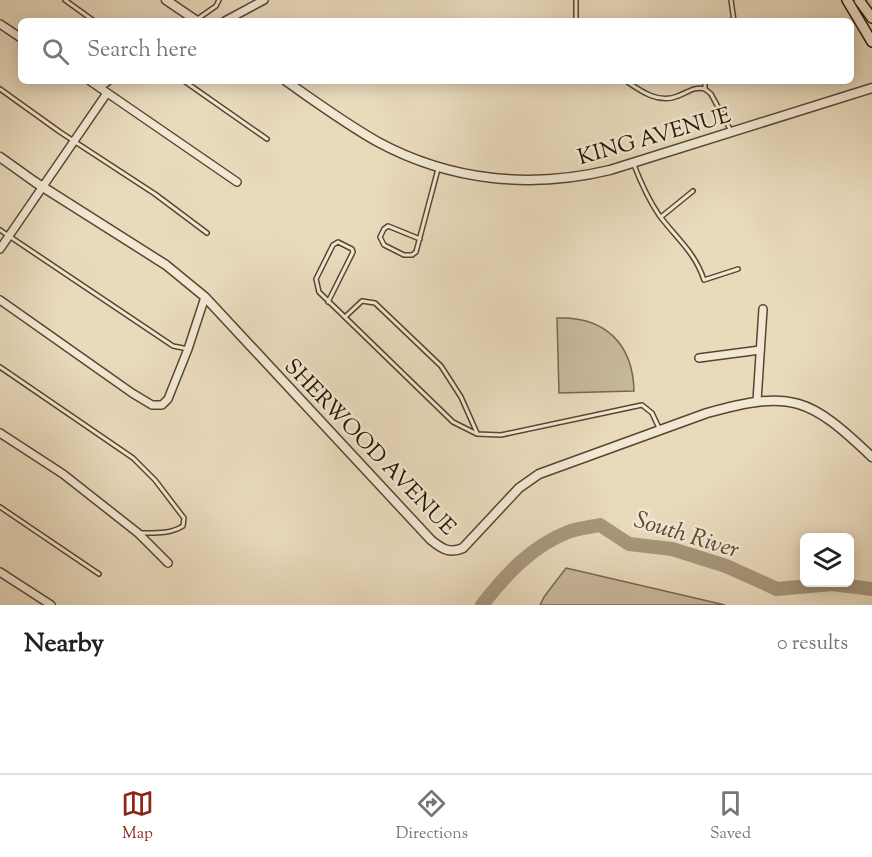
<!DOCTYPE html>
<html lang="en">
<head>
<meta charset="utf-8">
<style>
	:root { --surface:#fff; --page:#f6f6f6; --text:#222; --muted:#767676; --line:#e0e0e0; --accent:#8f2418 }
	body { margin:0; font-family:"Sorts Mill Goudy",serif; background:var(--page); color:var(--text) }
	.controls { position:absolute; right:18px; bottom:18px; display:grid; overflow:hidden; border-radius:9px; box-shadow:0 3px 15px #0003 }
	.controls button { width:54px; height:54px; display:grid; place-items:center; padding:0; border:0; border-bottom:2px solid var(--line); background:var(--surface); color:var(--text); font:30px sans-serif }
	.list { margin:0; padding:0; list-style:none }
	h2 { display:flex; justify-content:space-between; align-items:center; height:78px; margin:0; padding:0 24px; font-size:26px }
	h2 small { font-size:20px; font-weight:400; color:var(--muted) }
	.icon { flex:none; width:33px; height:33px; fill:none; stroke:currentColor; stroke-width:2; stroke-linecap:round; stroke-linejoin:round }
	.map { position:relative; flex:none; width:872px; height:605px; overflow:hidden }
	.search { position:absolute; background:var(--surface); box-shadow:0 3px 15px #0003; left:18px; right:18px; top:18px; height:66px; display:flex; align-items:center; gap:15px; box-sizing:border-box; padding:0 21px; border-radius:9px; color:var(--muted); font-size:22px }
	.sheet { height:168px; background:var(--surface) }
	nav { display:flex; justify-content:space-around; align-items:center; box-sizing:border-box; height:84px; border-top:2px solid var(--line); background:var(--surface); font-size:16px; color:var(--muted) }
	nav a { display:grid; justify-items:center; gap:3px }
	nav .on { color:var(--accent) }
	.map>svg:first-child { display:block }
	.green { fill:#c8b99c; stroke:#77674e; stroke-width:1.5 }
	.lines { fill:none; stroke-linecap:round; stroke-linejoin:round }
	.river { stroke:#a7977c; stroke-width:14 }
	.service-casing { stroke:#57462f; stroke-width:6 }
	.minor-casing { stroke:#57462f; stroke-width:10 }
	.tertiary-casing { stroke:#57462f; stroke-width:11 }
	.secondary-casing { stroke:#261500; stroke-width:12 }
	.service { stroke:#f1e7d3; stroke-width:3 }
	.minor { stroke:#f1e7d3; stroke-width:7 }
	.tertiary { stroke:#f1e7d3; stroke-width:8 }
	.secondary { stroke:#f1e7d3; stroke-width:9 }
	.labels { text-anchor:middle; stroke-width:5; stroke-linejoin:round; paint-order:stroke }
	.street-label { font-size:22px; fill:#261500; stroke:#f1e7d3 }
	.water-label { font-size:24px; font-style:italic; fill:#5a4932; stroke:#f1e7d3 }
</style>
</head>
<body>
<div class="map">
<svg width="872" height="605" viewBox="0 0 872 605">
	<rect width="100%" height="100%" fill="#e9dabc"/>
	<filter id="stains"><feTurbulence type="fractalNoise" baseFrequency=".00333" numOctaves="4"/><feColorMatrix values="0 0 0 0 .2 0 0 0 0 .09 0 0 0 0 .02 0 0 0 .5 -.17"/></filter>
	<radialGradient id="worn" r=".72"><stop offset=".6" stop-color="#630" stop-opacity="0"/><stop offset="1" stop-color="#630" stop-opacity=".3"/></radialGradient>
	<g class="green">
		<path d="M557,318C605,316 633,344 634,391L559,393Z"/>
		<path d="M566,568L725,605H540L544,597Z"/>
	</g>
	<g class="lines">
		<path class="river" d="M482,605C505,575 532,546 568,532C578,528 590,527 600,525L629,544L672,549L726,566L777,589L832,584L872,589"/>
		<defs>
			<g id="service">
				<path d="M65,0L94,21"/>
				<path d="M576,0V21"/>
				<path d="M731,0L734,21"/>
				<path d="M196,20L216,6L219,0"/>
				<path d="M184,81L267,139"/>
				<path d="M626,81C642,92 659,104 678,96C688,92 695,86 705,89"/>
				<path d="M705,81V89L711,94L731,131"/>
				<path d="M0,89L60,132L155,194L207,233"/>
				<path d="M634,165C641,183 648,199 659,215C676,238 695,252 704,280L738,269"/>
				<path d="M661,217L693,191"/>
				<path d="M0,230L173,346L188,349"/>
				<path d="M420,239L388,226L384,229L380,237L384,245L404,255H412L416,252L438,169"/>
				<path d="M328,302L353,252L352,249L338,242L333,245L316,279L319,292L453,422L477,434L501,435L642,405L652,413L659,428"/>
				<path d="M345,317L362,301L375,303L441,366L461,397L477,433"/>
				<path d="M0,367L133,458L155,480L184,518L183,526C170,534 156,533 141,533"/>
				<path d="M0,507L99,574"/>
			</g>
			<g id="minor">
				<path d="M225,21L264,0"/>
				<path d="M0,24L21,38"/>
				<path d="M90,81L237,182"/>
				<path d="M100,87L108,81"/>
				<path d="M0,249L107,93"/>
				<path d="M0,300L132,393L152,405H162L168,399L188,349L205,297"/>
				<path d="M699,358L760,350"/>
				<path d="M757,401L763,309"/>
				<path d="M0,433L63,474L138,533L168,563"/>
				<path d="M0,572L51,605"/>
			</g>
			<g id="tertiary">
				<path d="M166,0L197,21"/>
				<path d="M286,81C316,102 346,124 378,142C450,181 531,189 610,170L872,88"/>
				<path d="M0,157L35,182L166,265L205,297L431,540C442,549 450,554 463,548L519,488L539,474L707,413C792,389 810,398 872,457"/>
			</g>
			<g id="secondary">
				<path d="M847,0L872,42"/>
				<path d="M859,0L872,18"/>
			</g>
		</defs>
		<use href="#service" class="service-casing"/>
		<use href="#minor" class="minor-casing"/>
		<use href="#tertiary" class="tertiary-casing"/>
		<use href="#secondary" class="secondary-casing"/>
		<use href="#service" class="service"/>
		<use href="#minor" class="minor"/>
		<use href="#tertiary" class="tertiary"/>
		<use href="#secondary" class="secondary"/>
	</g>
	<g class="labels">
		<g class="street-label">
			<text transform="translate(654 135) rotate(-16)" y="8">KING AVENUE</text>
			<text transform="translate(371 446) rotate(46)" y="8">SHERWOOD AVENUE</text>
		</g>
		<g class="water-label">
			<text transform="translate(687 534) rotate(17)" y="8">South River</text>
		</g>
	</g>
	<rect width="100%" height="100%" filter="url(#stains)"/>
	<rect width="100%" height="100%" fill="url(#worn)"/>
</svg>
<div class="controls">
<button><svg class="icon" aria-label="layers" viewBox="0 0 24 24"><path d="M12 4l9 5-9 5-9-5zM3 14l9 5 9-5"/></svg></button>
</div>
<div class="search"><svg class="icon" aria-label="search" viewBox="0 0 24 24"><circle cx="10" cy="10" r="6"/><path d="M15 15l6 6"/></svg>Search here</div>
</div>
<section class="sheet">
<h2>Nearby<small>0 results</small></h2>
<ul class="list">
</ul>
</section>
<nav>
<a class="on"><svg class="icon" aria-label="map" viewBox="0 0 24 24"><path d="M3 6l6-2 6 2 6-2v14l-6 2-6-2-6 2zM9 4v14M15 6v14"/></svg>Map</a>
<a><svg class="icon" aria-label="directions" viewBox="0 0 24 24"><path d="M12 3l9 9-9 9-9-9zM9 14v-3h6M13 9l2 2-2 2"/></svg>Directions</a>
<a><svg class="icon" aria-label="saved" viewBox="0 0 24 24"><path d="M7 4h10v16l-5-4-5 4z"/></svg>Saved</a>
</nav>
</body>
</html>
